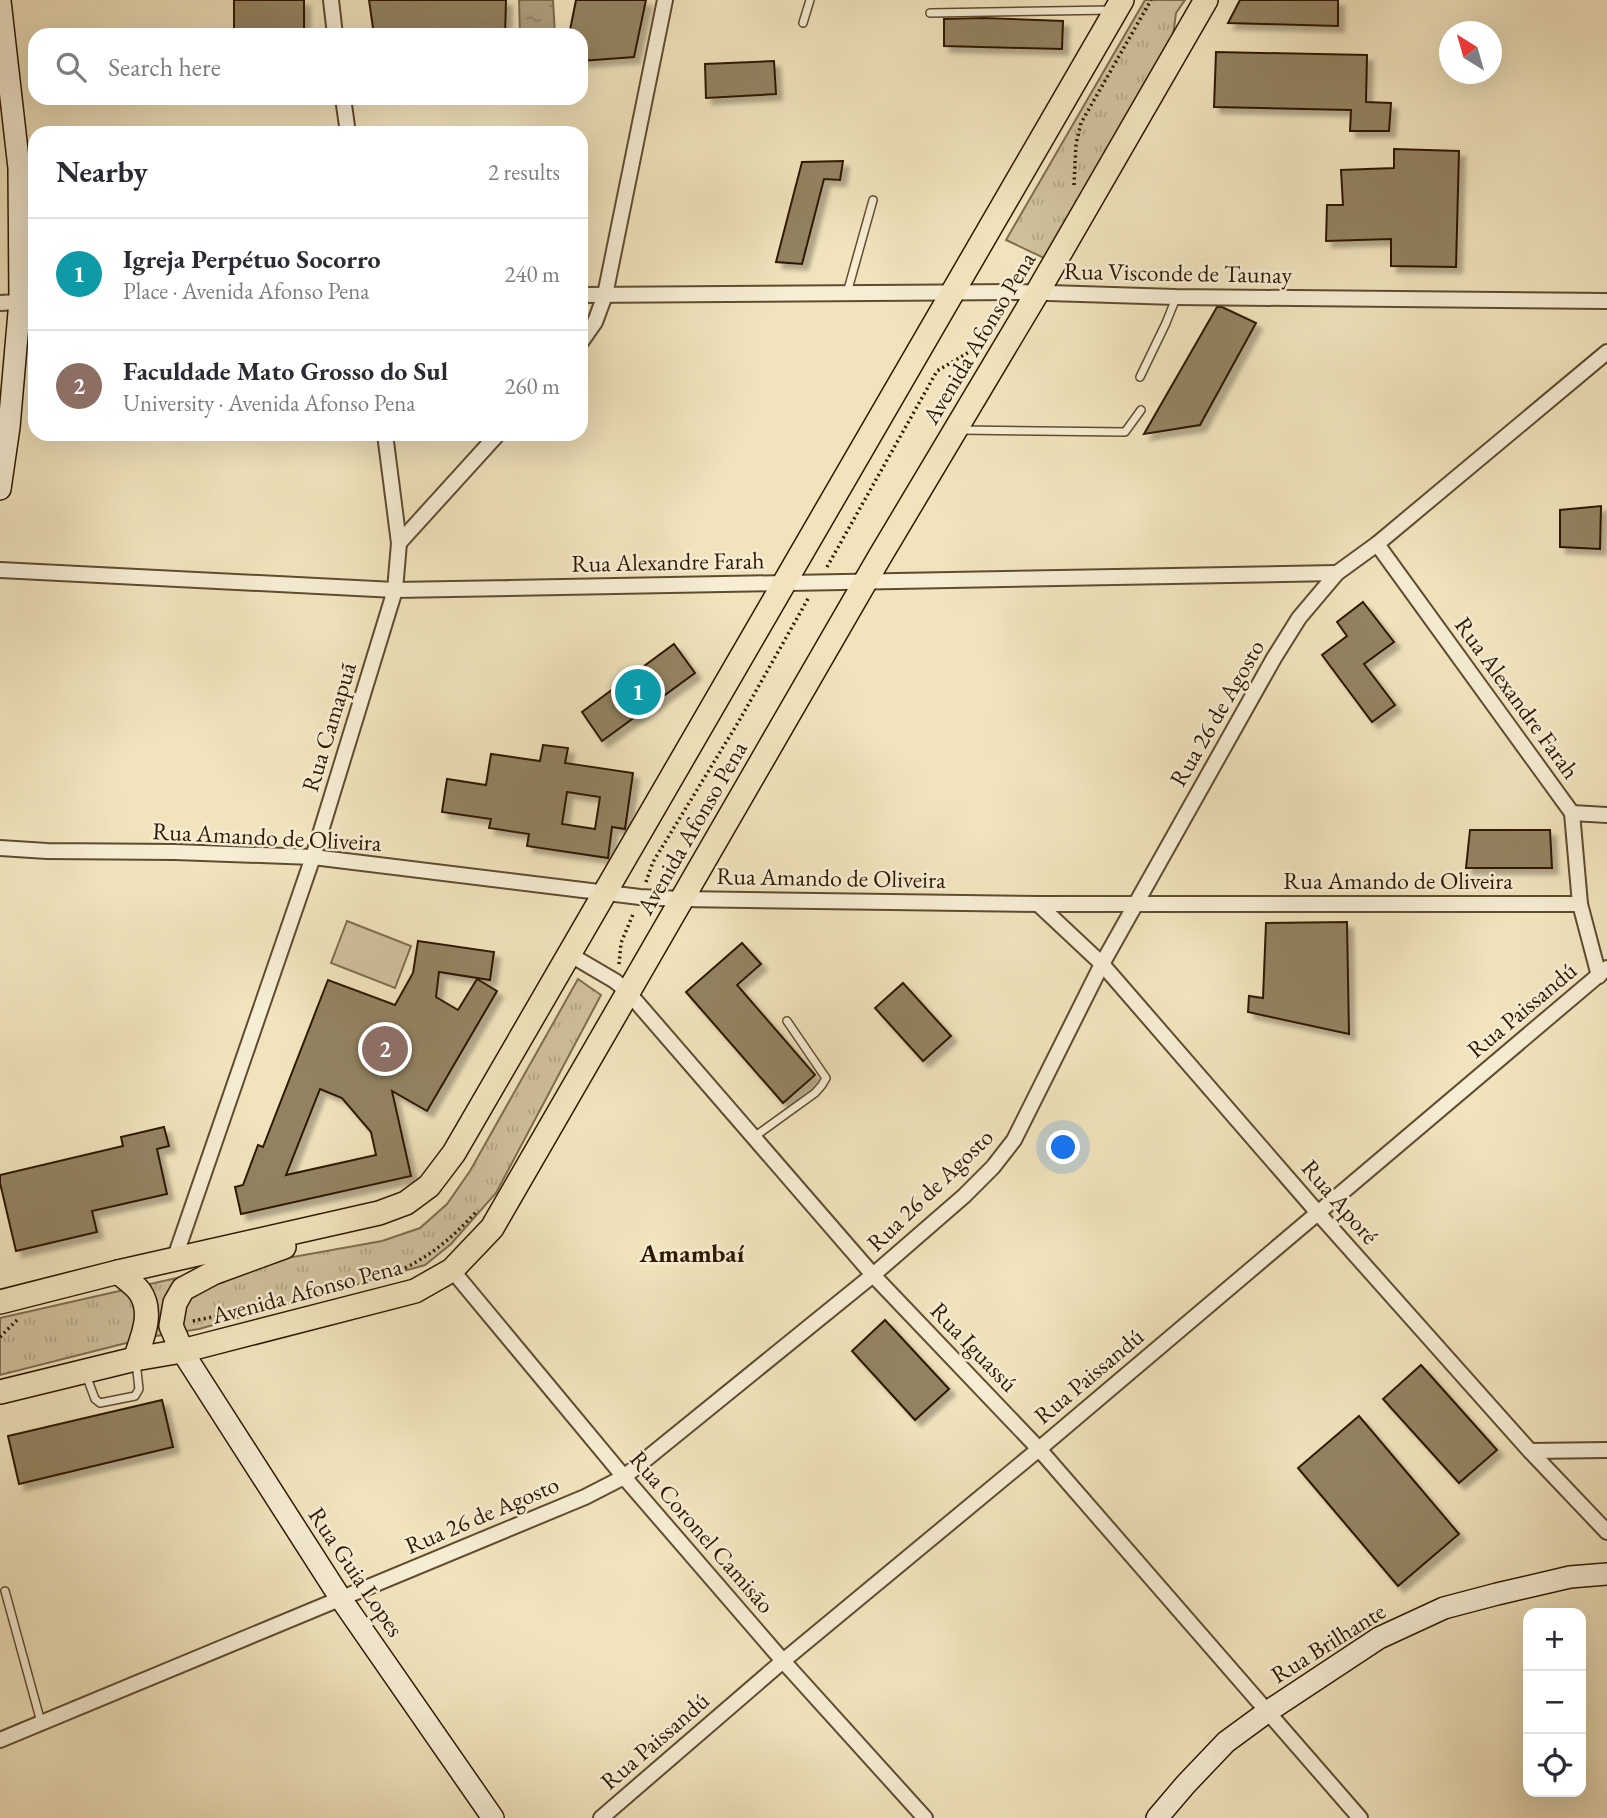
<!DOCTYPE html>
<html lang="en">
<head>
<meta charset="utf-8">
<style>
	:root { --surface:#fff; --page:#f7f7f7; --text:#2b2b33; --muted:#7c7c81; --line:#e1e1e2; --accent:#8f2418 }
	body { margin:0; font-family:"EB Garamond",serif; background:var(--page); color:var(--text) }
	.controls { position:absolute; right:21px; bottom:21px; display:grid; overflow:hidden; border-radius:14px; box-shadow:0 7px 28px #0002 }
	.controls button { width:63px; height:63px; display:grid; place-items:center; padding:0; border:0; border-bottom:2px solid var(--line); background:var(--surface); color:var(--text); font:35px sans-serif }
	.compass { position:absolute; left:1439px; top:21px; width:63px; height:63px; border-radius:50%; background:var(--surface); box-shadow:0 7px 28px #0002; rotate:323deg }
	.you { position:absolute; left:1064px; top:1148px; width:24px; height:24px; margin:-18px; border:5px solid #fff; border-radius:50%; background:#1a73e8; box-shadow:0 0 0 10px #1a73e833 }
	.badge { display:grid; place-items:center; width:46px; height:46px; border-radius:50%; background:var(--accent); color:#fff; font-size:23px; font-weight:700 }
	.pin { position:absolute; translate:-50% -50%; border:4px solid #fff; box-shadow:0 2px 7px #0006 }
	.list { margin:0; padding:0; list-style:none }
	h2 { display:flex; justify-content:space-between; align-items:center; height:91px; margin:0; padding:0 28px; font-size:30px }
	h2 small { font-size:23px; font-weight:400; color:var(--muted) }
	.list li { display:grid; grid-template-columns:46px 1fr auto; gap:21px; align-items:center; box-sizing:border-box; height:112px; padding:0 28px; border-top:2px solid var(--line) }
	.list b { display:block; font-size:26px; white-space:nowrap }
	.list p { margin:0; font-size:23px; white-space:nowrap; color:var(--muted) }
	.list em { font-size:23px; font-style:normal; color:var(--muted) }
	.icon { flex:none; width:38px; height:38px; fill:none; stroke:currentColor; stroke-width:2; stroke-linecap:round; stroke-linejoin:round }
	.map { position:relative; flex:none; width:1607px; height:1818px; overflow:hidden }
	.search { position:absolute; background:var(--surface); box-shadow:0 7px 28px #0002; left:28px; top:28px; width:560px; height:77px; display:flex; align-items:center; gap:18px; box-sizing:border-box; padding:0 24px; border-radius:21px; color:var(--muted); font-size:26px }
	.panel { position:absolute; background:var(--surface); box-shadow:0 7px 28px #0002; left:28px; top:126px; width:560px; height:315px; border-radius:21px }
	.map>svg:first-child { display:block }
	.grass { fill:url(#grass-tufts); stroke:#7f6d4e; stroke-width:2 }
	.pitch { fill:#d0c19d; stroke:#7f6d4e; stroke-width:2 }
	.water { fill:url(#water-ripples); stroke:#7b694b; stroke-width:2 }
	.building { fill:#938362; stroke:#2e1900; stroke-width:2; fill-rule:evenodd; filter:url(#shadow) }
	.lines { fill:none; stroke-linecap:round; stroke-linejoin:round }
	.lane-casing { stroke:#5f4c2f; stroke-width:10 }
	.street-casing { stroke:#5f4c2f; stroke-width:18 }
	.secondary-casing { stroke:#2e1900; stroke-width:24 }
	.primary-casing { stroke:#2e1900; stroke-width:26 }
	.path { stroke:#2e1900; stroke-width:3.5; stroke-dasharray:2 3.5; stroke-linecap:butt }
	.lane { stroke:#f6edd4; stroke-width:7 }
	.street { stroke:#f6edd4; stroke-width:14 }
	.secondary { stroke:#f6edd4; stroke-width:21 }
	.primary { stroke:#f1e4bd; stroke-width:23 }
	.labels { text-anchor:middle; stroke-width:5; stroke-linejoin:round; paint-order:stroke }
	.street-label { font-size:24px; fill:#2e1900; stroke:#f6edd4 }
	.neighbourhood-label { font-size:26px; font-weight:bold; fill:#2e1900; stroke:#f6edd4 }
</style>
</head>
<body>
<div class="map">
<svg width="1607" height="1818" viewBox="0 0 1607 1818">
	<defs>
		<pattern id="grass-tufts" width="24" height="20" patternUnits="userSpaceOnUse" patternTransform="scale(1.75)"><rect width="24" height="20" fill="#d0c19d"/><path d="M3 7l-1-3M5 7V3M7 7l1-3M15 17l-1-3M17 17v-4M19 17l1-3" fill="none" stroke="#b3a585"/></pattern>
		<pattern id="water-ripples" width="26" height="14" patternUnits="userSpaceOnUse" patternTransform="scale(1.75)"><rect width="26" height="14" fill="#af9f7d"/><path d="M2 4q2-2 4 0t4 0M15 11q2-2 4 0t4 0" fill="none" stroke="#8f8164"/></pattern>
		<filter id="shadow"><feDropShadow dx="6" dy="6" stdDeviation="2" flood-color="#0004"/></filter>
	</defs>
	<rect width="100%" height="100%" fill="#f1e4bd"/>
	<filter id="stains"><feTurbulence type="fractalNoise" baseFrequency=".00286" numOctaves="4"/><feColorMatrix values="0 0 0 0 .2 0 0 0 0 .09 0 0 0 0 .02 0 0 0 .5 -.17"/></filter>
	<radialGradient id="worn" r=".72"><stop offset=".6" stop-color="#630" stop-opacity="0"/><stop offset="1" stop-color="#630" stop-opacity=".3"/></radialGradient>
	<g class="grass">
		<path d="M1145,0H1185L1176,13L1172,43L1046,259L1006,240Z"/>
		<path d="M578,979L601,995L496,1193L451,1244L425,1265L199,1329L150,1337L0,1375V1318L181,1277L382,1241L420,1228L447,1204L470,1171Z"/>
	</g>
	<path class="pitch" d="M347,921L411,946L395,988L331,963Z"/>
	<path class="water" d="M519,0H553L555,35H520Z"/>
	<g class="building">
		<path d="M234,0H304V34L234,35Z"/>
		<path d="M369,0H506L505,35H374Z"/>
		<path d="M576,0H646L634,57L581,61V35H569Z"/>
		<path d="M1240,0H1338V26L1228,23Z"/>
		<path d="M984,18L1063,21L1062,49L944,46V19Z"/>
		<path d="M1216,52L1367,55L1366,102L1391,103L1389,131H1350L1351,110L1214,107Z"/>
		<path d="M774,61L776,94L706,98L705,64Z"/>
		<path d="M1394,149L1459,151L1456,267L1391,266V239L1326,241L1327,205H1343L1341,170L1394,168Z"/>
		<path d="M843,161L840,180L824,179L802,264L776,262L802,162Z"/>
		<path d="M1217,307H1222L1256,323L1200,425L1144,434Z"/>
		<path d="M1601,506L1600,549L1560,547V510Z"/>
		<path d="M1363,602L1394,642L1364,664L1395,705L1372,722L1322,655L1347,636L1337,622Z"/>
		<path d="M674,644L695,673L602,741L582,712Z"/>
		<path d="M543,745L568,748L565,763L633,773L625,829L612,827L608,858L527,846L529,834L489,828L491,819L442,812L447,779L486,785L491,754L540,761ZM567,792L600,797L595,829L562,824Z"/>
		<path d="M1470,830H1550L1552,868H1466Z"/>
		<path d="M1347,922L1349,1034L1248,1012L1249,996L1263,998L1266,923Z"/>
		<path d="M418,941L494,952L490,980L439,972L436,997L458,1010L477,979L497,991L427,1111L392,1091L411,1176L241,1214L235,1187L243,1185L258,1145L263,1147L328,980L395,1005L413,973ZM320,1089L342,1098L371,1132L376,1155L286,1175Z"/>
		<path d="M742,943L761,964L737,985L815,1075L783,1103L686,992Z"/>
		<path d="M903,983L951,1036L923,1061L875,1008Z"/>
		<path d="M164,1127L169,1146L157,1149L167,1194L92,1211L97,1232L16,1251L0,1183V1175L123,1146L121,1137Z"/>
		<path d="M885,1320L949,1389L915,1420L852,1351Z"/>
		<path d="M1421,1365L1497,1450L1459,1483L1383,1399Z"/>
		<path d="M162,1400L173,1447L19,1484L8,1436Z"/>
		<path d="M1359,1416L1459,1534L1398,1586L1298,1468Z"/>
	</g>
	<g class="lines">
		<defs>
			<g id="lane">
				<path d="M930,13L1112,10"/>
				<path d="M803,23L810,0"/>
				<path d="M847,293L873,200"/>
				<path d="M1140,377L1166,323L1176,298"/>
				<path d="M959,430L1125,432L1141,410"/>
				<path d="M754,1137L815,1093L822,1085L826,1078L787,1021"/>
				<path d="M86,1375L95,1399L100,1403L135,1396L139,1389L136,1362"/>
				<path d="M5,1591L41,1722"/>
			</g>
			<g id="street">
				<path d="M331,0L335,35"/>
				<path d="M343,98L348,133"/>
				<path d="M581,295L1017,292L1176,297L1607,301"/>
				<path d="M0,303L35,301"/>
				<path d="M581,342L595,322L605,295L665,0"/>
				<path d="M399,543L498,434"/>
				<path d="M1377,544L1572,813L1580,904L1599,976"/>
				<path d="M0,570L395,590L1337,573"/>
				<path d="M1572,813L1607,815"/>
				<path d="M0,848L47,851L175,852L313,857L640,897L681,899L1038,904H1580"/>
				<path d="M1038,904L1102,964L1318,1213L1530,1451L1607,1532"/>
				<path d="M569,954L615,981L627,991L873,1275L1039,1449L1360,1818"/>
				<path d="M174,1260L313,857L395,590L399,543L385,434"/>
				<path d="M452,1270L624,1477L783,1661L925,1818"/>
				<path d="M1530,1451L1607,1450"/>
				<path d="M0,1740L585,1497L624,1477L873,1275L964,1196L993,1167L1014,1140L1102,964L1274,658L1299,618L1337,573L1377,544L1607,352"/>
				<path d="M601,1818L783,1661L1039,1449L1607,968"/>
			</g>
			<g id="secondary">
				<path d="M0,1L19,168L20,301L9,427L0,489"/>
				<path d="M182,1351L341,1599L493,1818"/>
				<path d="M1157,1818L1186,1784L1226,1742L1267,1712L1379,1638L1444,1608L1497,1594L1570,1577L1607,1574"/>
			</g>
			<g id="primary">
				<path d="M118,1272C125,1278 135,1285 140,1292C154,1313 142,1338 135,1359"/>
				<path d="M0,1302L118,1272L379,1213L406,1203L429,1186L454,1153C676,769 901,386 1122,0"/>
				<path d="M182,1351L171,1326L175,1303L183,1289L213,1273L284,1247"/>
				<path d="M0,1392L135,1359L182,1351L415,1291L452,1270L492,1228L879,558L1037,293L1206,0"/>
			</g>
		</defs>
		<use href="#lane" class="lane-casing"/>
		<use href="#street" class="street-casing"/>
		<use href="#secondary" class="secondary-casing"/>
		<use href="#primary" class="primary-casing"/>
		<g class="path">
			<path d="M1074,185L1076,144L1081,123L1151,0"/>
			<path d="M827,567L937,371L981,345"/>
			<path d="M646,882L653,862L739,721L809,597"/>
			<path d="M619,964L621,943L634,912"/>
			<path d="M390,1275C429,1258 449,1241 478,1210"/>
			<path d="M193,1321L267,1306"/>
			<path d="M0,1337L18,1319"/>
		</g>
		<use href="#lane" class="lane"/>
		<use href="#street" class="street"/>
		<use href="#secondary" class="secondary"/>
		<use href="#primary" class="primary"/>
	</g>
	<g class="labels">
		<g class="street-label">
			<text transform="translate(1178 273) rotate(1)" y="8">Rua Visconde de Taunay</text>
			<text transform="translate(979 338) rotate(-59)" y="8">Avenida Afonso Pena</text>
			<text transform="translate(668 562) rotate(-1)" y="8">Rua Alexandre Farah</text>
			<text transform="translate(1517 698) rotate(54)" y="8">Rua Alexandre Farah</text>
			<text transform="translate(1217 713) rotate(-60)" y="8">Rua 26 de Agosto</text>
			<text transform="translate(329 727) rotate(-73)" y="8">Rua Camapuã</text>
			<text transform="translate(692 828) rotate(-60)" y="8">Avenida Afonso Pena</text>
			<text transform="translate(267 837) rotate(3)" y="8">Rua Amando de Oliveira</text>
			<text transform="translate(831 878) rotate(1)" y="8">Rua Amando de Oliveira</text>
			<text x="1398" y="889">Rua Amando de Oliveira</text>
			<text transform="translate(1522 1010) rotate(-40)" y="8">Rua Paissandú</text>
			<text transform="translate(930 1190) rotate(-44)" y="8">Rua 26 de Agosto</text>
			<text transform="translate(1340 1202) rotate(49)" y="8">Rua Aporé</text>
			<text transform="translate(307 1291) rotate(-15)" y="8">Avenida Afonso Pena</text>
			<text transform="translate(974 1347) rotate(46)" y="8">Rua Iguassú</text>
			<text transform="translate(1089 1376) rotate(-40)" y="8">Rua Paissandú</text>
			<text transform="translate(482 1515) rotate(-23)" y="8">Rua 26 de Agosto</text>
			<text transform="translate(702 1532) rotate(49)" y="8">Rua Coronel Camisão</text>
			<text transform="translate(356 1572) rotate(56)" y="8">Rua Guia Lopes</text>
			<text transform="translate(1328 1643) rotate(-32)" y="8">Rua Brilhante</text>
			<text transform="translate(655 1741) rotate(-41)" y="8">Rua Paissandú</text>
		</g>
		<g class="neighbourhood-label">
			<text x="692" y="1262">Amambaí</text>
		</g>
	</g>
	<rect width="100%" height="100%" filter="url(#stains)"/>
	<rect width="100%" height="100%" fill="url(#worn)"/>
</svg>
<div class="controls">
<button>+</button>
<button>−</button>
<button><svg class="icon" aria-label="locate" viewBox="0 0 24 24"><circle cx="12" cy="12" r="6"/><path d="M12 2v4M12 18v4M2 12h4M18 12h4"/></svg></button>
</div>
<svg class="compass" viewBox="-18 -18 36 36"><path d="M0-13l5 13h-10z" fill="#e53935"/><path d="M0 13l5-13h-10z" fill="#7c7c81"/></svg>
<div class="you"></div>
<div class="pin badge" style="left:638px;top:692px;background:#0f9aa8">1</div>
<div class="pin badge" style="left:385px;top:1049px;background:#8d6e63">2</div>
<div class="search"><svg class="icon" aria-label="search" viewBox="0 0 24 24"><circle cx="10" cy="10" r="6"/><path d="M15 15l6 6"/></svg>Search here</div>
<section class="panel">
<h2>Nearby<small>2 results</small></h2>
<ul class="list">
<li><span class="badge" style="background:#0f9aa8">1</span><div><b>Igreja Perpétuo Socorro</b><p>Place · Avenida Afonso Pena</p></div><em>240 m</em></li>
<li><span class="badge" style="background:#8d6e63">2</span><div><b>Faculdade Mato Grosso do Sul</b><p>University · Avenida Afonso Pena</p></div><em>260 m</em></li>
</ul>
</section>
</div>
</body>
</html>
